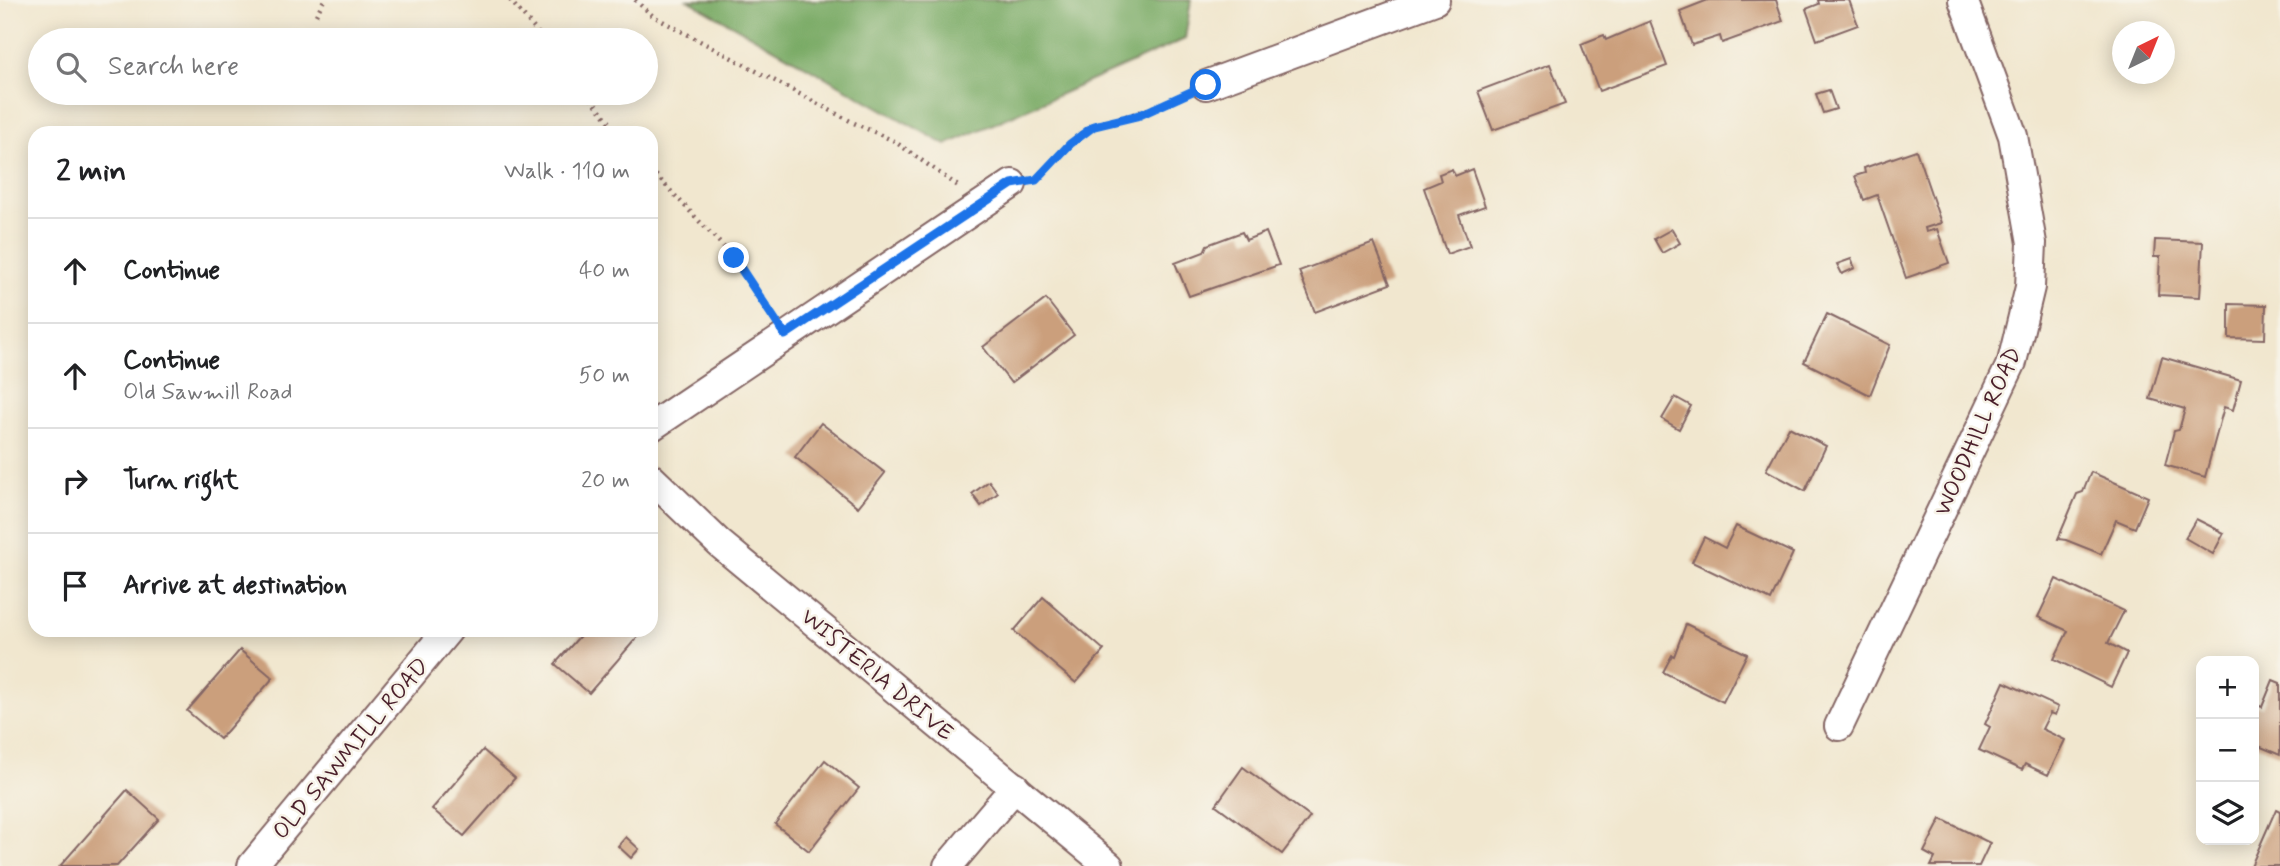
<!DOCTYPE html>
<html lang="en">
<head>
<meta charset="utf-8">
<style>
	:root { --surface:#fff; --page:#f2f2f2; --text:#202124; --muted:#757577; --line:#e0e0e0 }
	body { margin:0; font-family:Mynerve,sans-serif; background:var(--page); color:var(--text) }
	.controls { position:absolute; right:21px; bottom:21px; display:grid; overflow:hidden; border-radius:14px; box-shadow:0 4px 18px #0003 }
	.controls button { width:63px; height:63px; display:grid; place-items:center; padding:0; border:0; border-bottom:2px solid var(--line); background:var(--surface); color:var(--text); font:35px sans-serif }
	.compass { position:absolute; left:2112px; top:21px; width:63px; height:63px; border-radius:50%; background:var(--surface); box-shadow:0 4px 18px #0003; rotate:43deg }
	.stop { position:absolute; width:21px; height:21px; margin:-16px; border:5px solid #1a73e8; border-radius:50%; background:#fff }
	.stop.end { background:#1a73e8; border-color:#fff; box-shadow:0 2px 7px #0008 }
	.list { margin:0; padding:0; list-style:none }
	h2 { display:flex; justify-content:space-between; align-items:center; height:91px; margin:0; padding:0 28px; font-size:30px }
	h2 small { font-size:23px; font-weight:400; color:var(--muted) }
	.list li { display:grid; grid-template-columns:46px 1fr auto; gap:21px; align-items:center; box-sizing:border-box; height:105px; padding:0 28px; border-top:2px solid var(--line) }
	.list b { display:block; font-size:26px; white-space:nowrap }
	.list p { margin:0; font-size:23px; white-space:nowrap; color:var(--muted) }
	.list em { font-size:23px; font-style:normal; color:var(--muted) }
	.icon { flex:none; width:38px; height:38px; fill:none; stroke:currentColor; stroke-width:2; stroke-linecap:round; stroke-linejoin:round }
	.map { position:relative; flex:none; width:2280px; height:866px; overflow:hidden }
	.search { position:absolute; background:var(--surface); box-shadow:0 4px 18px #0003; left:28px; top:28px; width:630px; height:77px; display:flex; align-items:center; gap:18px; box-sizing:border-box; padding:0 24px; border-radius:38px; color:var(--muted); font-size:26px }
	.panel { position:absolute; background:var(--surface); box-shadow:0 4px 18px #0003; left:28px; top:126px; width:630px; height:511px; border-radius:21px }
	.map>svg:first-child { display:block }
	.forest { fill:#7aab66; stroke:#626548; stroke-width:2 }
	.building { fill:#cb9f7c }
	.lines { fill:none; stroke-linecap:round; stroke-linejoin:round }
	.minor-casing { stroke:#846564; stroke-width:32 }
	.path { stroke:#846564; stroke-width:4.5; stroke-dasharray:2 5; stroke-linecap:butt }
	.minor { stroke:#fff; stroke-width:28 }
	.route { stroke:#1a73e8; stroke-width:9 }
	.labels { text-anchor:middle; stroke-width:5; stroke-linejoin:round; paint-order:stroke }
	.street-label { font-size:23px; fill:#4a1f2b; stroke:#f7f3e8 }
</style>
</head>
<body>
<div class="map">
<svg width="2280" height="866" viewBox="0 0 2280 866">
	<rect width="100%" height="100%" fill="#f7f3e8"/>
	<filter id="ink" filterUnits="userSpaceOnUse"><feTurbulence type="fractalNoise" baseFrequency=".0143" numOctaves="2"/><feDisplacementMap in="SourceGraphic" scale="14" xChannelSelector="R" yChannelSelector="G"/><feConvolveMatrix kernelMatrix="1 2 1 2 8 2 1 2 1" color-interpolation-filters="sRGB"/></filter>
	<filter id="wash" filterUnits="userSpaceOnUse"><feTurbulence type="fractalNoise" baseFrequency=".00686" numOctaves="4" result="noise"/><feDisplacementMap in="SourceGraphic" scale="28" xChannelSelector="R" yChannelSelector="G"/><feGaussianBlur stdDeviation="1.57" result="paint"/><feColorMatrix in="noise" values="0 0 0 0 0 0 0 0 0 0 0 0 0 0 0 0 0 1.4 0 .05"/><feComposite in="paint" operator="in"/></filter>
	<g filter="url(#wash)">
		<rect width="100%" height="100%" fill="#f1e7cf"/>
		<path class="forest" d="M688,0H1191L1185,39L946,145Z"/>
		<g id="blocks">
			<g class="building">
				<path d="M1708,0H1776L1783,21L1722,43L1720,36L1692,45L1680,11Z"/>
				<path d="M1818,0H1849L1858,25L1817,40L1806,9L1819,4Z"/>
				<path d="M1650,21L1667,66L1599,91L1581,44L1604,35L1606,40Z"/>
				<path d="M1550,64L1565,104L1493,130L1478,91Z"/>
				<path d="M1829,90L1836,109L1823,113L1816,94Z"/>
				<path d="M1916,150L1941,223L1925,228L1926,232L1937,229L1949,263L1906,278L1877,195L1864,200L1855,176L1865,173L1864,168Z"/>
				<path d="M1452,169L1455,176L1472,169L1485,206L1459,215L1470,246L1447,254L1424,188L1441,181L1439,174Z"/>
				<path d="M1672,229L1680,243L1662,253L1654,239Z"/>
				<path d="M1242,232L1246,240L1266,232L1279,265L1189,296L1175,263L1204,252L1207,245Z"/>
				<path d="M2155,240L2203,242L2200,297L2158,295L2160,257H2154Z"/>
				<path d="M1374,243L1390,284L1315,312L1299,271Z"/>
				<path d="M1851,259L1855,268L1842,274L1837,264Z"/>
				<path d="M1046,299L1074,335L1011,383L983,347Z"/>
				<path d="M2229,304L2266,305L2265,339L2229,338Z"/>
				<path d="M1827,314L1890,345L1870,395L1804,362Z"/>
				<path d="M2162,357L2241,380L2233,410L2224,407L2205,477L2165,465L2174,431L2179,430L2185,409L2150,399Z"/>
				<path d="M1675,397L1691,406L1679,429L1662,419Z"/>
				<path d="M821,423L885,473L858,507L795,457Z"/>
				<path d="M1789,427L1826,446L1805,491L1766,470Z"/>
				<path d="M2091,472L2148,497L2135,528L2116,520L2101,554L2066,540L2058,539L2077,494L2083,492Z"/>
				<path d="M989,481L998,493L981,506L972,494Z"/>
				<path d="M2196,519L2224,533L2213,554L2185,538Z"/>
				<path d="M1736,526L1793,553L1771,600L1692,562L1704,537L1725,548Z"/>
				<path d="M2056,579L2124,611L2108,643L2127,653L2111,687L2054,659L2068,631L2038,617Z"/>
				<path d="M1043,597L1104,650L1076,683L1014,631Z"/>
				<path d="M1686,624L1747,654L1723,702L1663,672L1672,655L1674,656Z"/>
				<path d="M585,630H637L641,633L589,693L555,664Z"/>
				<path d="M240,650L273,678L220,739L187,711Z"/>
				<path d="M2273,680L2280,683V755L2254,744V704L2262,707Z"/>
				<path d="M2004,682L2058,707L2055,715L2050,713L2042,729L2065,740L2048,775L2025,764L2022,770L1979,750L1990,727L1985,724Z"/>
				<path d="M483,750L515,778L464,836L432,809Z"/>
				<path d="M825,760L859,788L809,851L775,824Z"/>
				<path d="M1243,767L1310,817L1282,854L1216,805Z"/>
				<path d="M127,790L159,819L117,866H60Z"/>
				<path d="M2276,809L2280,811V866H2251Z"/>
				<path d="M1941,819L1990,843L1979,866H1931L1935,858L1924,852Z"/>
				<path d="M626,837L639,849L631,858L618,846Z"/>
			</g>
		</g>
	</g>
	<g filter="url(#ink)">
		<use href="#blocks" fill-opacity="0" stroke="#846564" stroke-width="2"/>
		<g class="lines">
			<defs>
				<g id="minor">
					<path d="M1206,85L1435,0"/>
					<path d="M651,427L1012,184"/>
					<path d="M651,478L719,543L1109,866"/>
					<path d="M1839,726L2012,362L2030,287L2032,243L2013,136L1963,0"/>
					<path d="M252,866L448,630"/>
					<path d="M948,866L1015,787"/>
				</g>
			</defs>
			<use href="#minor" class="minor-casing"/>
			<g class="path">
				<path d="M510,0L544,40"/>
				<path d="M635,0L653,16L854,123L894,141L958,186"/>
				<path d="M316,15L324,0"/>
				<path d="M587,93L618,133"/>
				<path d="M651,170L734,258L769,311"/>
				<path d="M1041,174C1058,159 1073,134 1095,126C1124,116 1152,110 1180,97"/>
			</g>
			<use href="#minor" class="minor"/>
		</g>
	</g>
	<g class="lines" filter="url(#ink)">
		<path class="route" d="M734,258L785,335L1012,184L1036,180L1070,144L1094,126L1140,115L1206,85"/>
	</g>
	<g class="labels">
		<g class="street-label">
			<text transform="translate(1977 431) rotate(-66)" y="8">WOODHILL ROAD</text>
			<text transform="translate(878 674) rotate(40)" y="8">WISTERIA DRIVE</text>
			<text transform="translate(350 748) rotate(-50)" y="8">OLD SAWMILL ROAD</text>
		</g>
	</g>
</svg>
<div class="controls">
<button>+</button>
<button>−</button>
<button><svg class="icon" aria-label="layers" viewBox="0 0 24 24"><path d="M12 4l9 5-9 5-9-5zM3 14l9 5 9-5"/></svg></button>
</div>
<svg class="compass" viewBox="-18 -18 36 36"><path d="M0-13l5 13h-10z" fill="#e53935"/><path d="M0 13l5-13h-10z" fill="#757577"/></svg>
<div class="stop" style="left:1206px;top:85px"></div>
<div class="stop end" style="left:734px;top:258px"></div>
<div class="search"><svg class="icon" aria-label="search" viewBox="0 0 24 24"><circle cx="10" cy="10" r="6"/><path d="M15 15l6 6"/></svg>Search here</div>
<section class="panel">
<h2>2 min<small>Walk · 110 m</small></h2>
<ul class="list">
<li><svg class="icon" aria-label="ahead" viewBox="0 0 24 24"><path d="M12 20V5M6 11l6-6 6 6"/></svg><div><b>Continue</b></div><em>40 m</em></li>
<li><svg class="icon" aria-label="ahead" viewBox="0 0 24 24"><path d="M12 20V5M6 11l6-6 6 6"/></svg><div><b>Continue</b><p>Old Sawmill Road</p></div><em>50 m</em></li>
<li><svg class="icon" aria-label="right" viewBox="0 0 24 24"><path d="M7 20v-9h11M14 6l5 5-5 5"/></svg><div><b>Turn right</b></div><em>20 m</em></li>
<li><svg class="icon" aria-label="arrive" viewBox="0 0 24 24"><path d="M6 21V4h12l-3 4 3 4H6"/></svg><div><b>Arrive at destination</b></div></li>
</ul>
</section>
</div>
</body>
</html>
